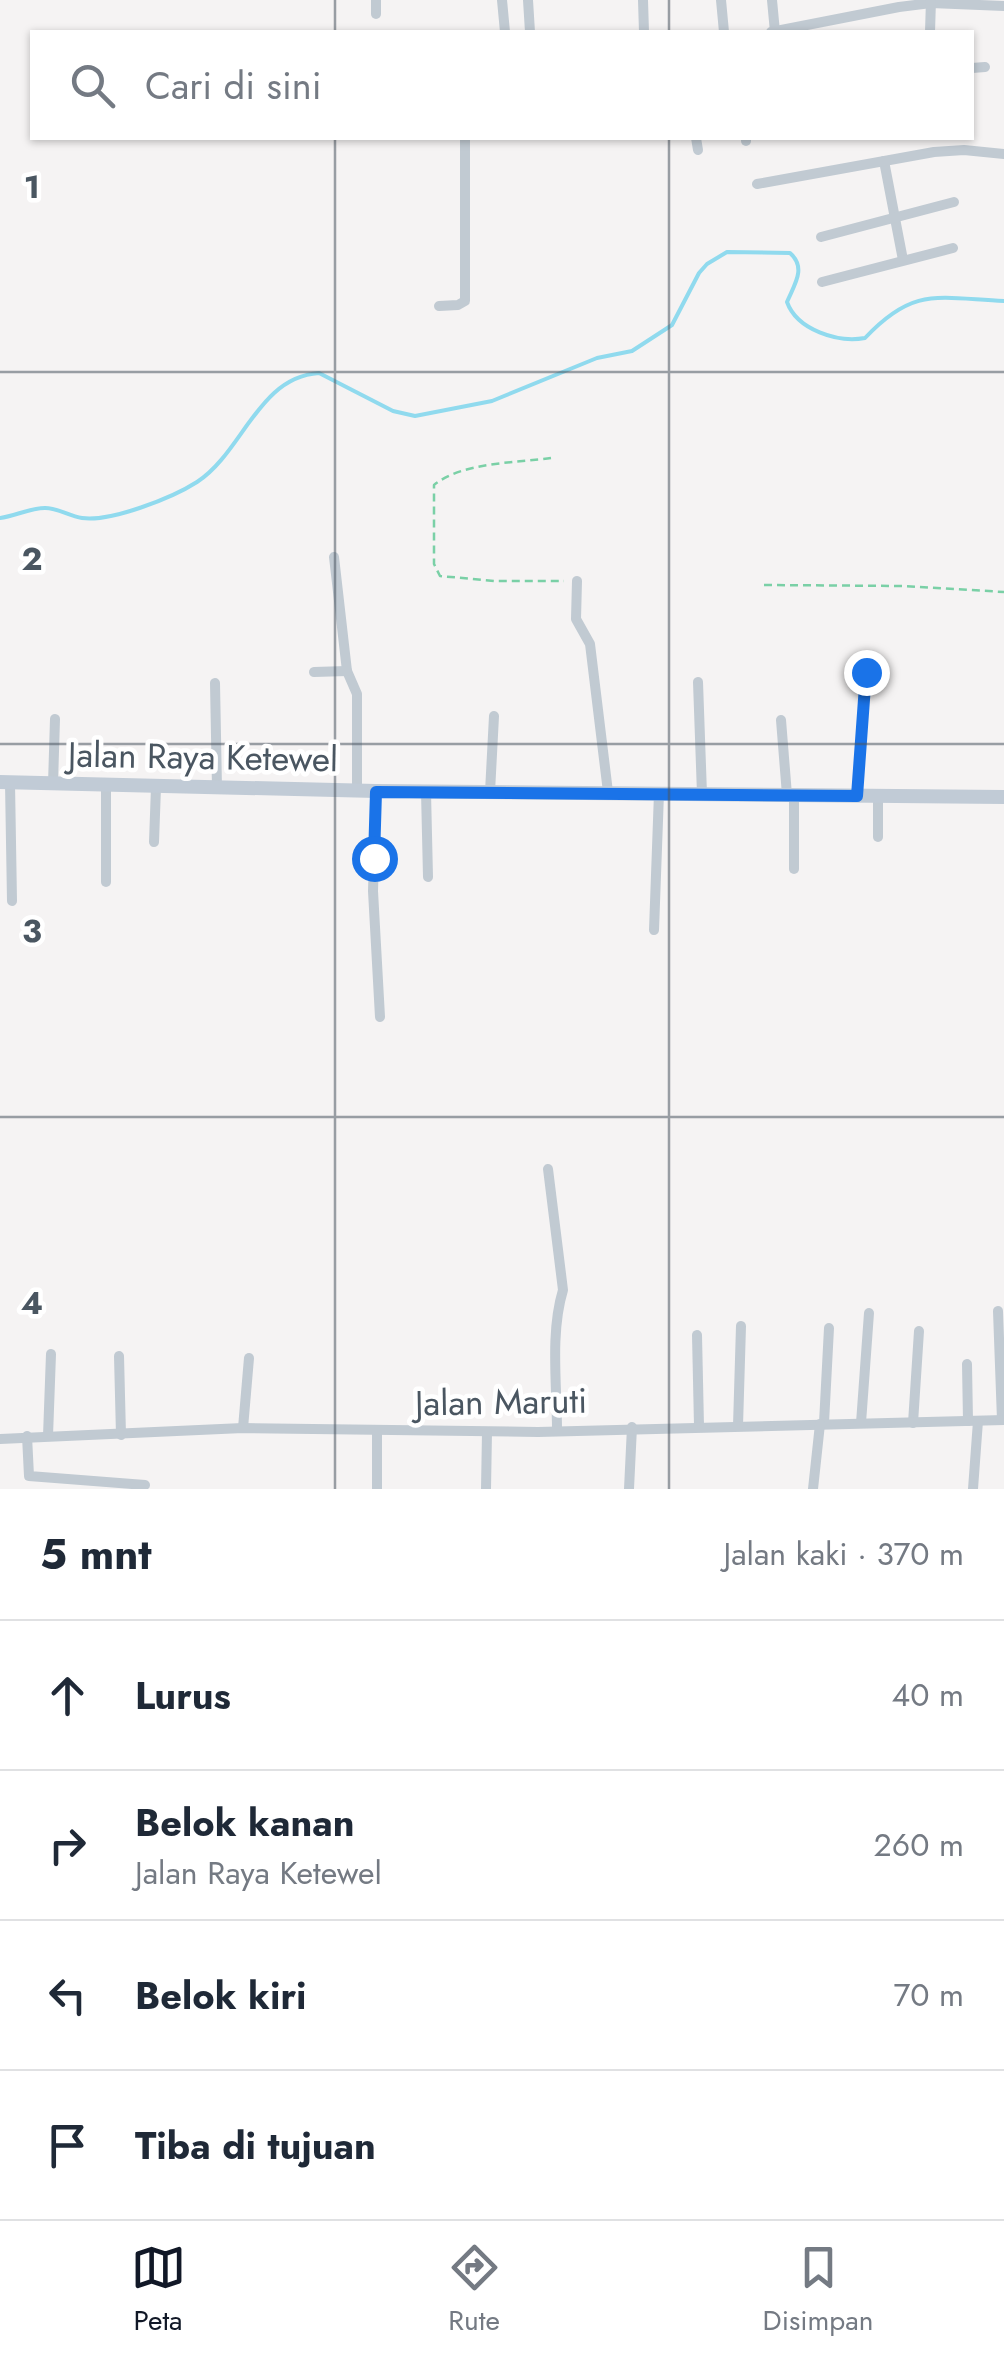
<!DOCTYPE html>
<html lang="id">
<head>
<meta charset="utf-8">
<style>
	:root { --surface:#fff; --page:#f2f2f3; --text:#1f2937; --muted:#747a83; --line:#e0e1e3; --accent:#111827 }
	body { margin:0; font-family:Jost,sans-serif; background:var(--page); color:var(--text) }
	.stop { position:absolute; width:30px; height:30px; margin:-22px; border:8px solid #1a73e8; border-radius:50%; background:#fff }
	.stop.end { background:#1a73e8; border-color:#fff; box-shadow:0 2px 10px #0008 }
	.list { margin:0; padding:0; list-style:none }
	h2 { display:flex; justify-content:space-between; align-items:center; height:130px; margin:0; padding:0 40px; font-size:42px }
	h2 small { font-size:32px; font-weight:400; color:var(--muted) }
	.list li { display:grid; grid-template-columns:65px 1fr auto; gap:30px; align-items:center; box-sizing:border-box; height:150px; padding:0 40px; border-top:2px solid var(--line) }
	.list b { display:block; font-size:38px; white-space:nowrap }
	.list p { margin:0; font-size:32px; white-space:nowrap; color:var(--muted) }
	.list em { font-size:32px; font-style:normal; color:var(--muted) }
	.icon { flex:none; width:55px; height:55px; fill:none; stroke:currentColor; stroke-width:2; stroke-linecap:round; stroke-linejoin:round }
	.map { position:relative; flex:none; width:1004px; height:1489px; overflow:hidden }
	.search { position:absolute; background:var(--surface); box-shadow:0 2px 8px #0004; left:30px; right:30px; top:30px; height:110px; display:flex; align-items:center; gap:25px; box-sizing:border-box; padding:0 35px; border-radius:0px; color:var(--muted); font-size:38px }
	.sheet { height:730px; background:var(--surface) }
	nav { display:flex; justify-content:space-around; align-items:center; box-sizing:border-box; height:140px; border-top:2px solid var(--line); background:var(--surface); font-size:28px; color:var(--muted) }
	nav a { display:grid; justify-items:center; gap:5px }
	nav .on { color:var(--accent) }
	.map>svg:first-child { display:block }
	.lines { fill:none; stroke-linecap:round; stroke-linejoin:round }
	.stream { stroke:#90daee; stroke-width:4 }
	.path { stroke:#7ad0a6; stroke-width:2.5; stroke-dasharray:8 5; stroke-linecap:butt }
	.minor { stroke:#c1cad2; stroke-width:10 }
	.secondary { stroke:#c1cbd6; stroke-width:14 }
	.route { stroke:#1a73e8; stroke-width:12 }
	.grid { fill:none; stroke:#4a5661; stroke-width:2.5; stroke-opacity:0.55 }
	.labels { text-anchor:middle; stroke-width:9; stroke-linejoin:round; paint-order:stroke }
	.street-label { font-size:35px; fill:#4a5661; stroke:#fff }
	.grid-label { font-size:32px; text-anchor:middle; font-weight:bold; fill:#4a5661; stroke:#fff; stroke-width:9; stroke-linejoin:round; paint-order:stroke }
</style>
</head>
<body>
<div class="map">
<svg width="1004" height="1489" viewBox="0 0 1004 1489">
	<rect width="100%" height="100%" fill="#f5f3f3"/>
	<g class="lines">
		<path class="stream" d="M0,518C15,516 30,508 45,508C58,508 69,516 82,518C111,522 172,498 197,482C243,452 258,377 319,373L393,411L415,416L492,401L597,358L632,351L672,325L699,273L707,264L727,252L790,253C807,268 794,285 787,302C797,330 838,343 865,338C914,286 938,298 1004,301"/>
		<g class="path">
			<path d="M551,458C516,463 462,462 434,485V564L440,576L495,581H564"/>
			<path d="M764,585L904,586L1004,592"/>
		</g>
		<g class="minor">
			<path d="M502,0L505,32"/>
			<path d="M528,0L530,32"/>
			<path d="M643,0L644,32"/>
			<path d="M721,0L724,32"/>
			<path d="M772,0L775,32"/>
			<path d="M376,14V0"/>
			<path d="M771,32L899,7L931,3L1004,6"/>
			<path d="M930,32L931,0"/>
			<path d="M972,68L985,67"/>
			<path d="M696,138L698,150"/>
			<path d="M746,141V138"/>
			<path d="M884,161L903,260"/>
			<path d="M757,184L934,152L964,150L1004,154"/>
			<path d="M821,237L954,202"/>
			<path d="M822,282L953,248"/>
			<path d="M439,306L458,305L465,301V138"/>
			<path d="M334,557L347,671L357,694V790"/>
			<path d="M577,581L576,619L590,644L608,792"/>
			<path d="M314,672L347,671"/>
			<path d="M698,682L702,794"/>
			<path d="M215,683L217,788"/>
			<path d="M781,720L787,795"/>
			<path d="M10,783L12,901"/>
			<path d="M53,784L55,719"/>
			<path d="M106,786V882"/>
			<path d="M376,791L373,891L380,1017"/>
			<path d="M426,792L428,877"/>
			<path d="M490,792L494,716"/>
			<path d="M857,796L866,672"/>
			<path d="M878,837V796"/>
			<path d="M154,842L156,787"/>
			<path d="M794,869V795"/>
			<path d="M654,930L659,793"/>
			<path d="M548,1169L563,1290C550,1333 557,1385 557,1430"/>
			<path d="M998,1311L1002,1420"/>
			<path d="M697,1335L699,1426"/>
			<path d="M119,1356L121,1435"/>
			<path d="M967,1364L968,1421"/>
			<path d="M824,1423L829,1328"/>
			<path d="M861,1423L869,1313"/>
			<path d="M913,1423L919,1331"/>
			<path d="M738,1426L741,1326"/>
			<path d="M243,1428L249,1358"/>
			<path d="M377,1432V1489"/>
			<path d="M27,1436L29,1476L145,1485"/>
			<path d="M48,1436L51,1354"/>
			<path d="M0,1439L243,1428L538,1432L1004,1420"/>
			<path d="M486,1489L487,1432"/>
			<path d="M629,1489L632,1427"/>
			<path d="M813,1489L820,1424"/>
			<path d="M973,1489L978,1421"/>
		</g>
		<path class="secondary" d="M0,782L376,791L1004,797"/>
	</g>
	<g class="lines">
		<path class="route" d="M374,858L376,792L857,796L866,672"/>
	</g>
	<path class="grid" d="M335,0V32M669,0V32M335,138V1489M669,138V1489M0,372H1004M0,744H1004M0,1117H1004"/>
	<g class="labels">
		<g class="street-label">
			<text transform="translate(203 757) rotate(1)" y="12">Jalan Raya Ketewel</text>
			<text transform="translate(501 1402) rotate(-1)" y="12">Jalan Maruti</text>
		</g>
	</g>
	<g class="grid-label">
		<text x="32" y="198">1</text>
		<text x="32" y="570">2</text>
		<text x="32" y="942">3</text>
		<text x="32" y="1314">4</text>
	</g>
</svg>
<div class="stop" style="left:374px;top:858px"></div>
<div class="stop end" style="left:866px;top:672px"></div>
<div class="search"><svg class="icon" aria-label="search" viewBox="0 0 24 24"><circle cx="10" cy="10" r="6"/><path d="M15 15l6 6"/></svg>Cari di sini</div>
</div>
<section class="sheet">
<h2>5 mnt<small>Jalan kaki · 370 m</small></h2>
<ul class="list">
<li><svg class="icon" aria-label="ahead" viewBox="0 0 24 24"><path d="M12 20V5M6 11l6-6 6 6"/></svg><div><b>Lurus</b></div><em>40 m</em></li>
<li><svg class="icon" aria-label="right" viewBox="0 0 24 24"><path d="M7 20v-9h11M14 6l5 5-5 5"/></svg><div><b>Belok kanan</b><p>Jalan Raya Ketewel</p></div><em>260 m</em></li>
<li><svg class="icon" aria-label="left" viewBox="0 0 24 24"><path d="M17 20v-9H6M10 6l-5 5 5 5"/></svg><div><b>Belok kiri</b></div><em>70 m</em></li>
<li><svg class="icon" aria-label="arrive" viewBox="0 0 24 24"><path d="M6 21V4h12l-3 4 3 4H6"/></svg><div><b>Tiba di tujuan</b></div></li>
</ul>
</section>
<nav>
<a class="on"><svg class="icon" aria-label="map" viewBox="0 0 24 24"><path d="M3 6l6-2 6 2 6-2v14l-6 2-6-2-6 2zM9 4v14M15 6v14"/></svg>Peta</a>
<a><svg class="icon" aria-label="directions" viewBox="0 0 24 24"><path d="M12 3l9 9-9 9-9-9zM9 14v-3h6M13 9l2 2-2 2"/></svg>Rute</a>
<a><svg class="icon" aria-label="saved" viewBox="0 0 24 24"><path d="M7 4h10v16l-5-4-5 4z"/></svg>Disimpan</a>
</nav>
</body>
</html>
